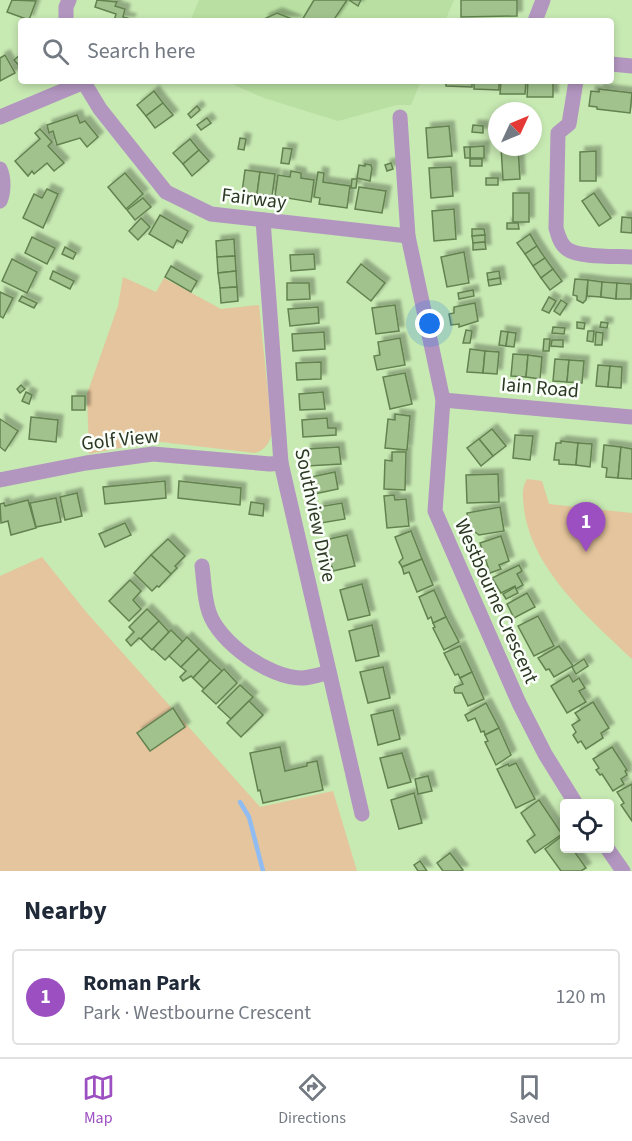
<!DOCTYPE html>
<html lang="en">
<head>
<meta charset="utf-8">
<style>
	:root { --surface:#fff; --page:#f2f2f3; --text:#1f2937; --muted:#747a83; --line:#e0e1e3; --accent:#9c4fc0 }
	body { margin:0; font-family:"Source Sans 3",sans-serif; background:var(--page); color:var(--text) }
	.controls { position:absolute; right:18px; bottom:18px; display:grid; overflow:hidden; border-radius:6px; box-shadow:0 3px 9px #0003 }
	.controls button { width:54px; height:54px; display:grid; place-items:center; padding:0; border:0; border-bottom:2px solid var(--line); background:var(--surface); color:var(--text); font:30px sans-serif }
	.compass { position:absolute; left:488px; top:102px; width:54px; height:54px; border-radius:50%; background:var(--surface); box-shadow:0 3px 9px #0003; rotate:46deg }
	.you { position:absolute; left:430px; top:324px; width:21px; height:21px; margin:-15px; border:4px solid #fff; border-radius:50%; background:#1a73e8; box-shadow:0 0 0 9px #1a73e833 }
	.badge { display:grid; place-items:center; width:39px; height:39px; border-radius:50%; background:var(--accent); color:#fff; font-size:20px; font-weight:700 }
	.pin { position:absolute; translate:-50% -50px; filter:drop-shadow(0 2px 3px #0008) }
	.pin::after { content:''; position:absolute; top:32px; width:21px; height:18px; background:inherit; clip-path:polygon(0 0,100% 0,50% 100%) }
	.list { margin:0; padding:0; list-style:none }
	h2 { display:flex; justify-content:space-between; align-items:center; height:78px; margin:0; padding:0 24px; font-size:26px }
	h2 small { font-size:20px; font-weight:400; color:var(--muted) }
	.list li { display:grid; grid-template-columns:39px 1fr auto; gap:18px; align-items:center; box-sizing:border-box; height:96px; margin:0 12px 12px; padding:0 12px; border:2px solid var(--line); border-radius:6px }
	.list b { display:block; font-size:22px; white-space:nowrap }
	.list p { margin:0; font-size:20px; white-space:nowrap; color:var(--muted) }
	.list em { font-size:20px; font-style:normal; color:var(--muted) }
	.icon { flex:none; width:33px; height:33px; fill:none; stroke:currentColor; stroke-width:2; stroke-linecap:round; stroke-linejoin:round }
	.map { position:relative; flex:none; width:632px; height:871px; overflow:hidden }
	.search { position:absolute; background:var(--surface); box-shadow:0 3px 9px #0003; left:18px; right:18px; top:18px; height:66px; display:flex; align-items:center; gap:15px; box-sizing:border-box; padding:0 21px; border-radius:6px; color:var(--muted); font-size:22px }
	.sheet { height:186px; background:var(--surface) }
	nav { display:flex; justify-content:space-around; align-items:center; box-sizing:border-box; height:84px; border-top:2px solid var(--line); background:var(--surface); font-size:16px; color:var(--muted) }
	nav a { display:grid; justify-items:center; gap:3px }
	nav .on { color:var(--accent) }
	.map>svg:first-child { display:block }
	.built { fill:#b9e0a2 }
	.green { fill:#e5c59d }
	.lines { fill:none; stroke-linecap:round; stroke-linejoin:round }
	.stream { stroke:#90bcf1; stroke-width:4.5 }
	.building { fill:#a1c28d; stroke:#638250; stroke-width:1.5; filter:url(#shadow) }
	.minor { stroke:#b296c0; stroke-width:15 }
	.labels { text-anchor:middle; stroke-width:5; stroke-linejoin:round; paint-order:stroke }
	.street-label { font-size:20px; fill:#2b3823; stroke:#fbfff9 }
</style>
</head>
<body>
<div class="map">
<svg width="632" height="871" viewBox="0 0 632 871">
	<defs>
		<filter id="shadow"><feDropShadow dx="5" dy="-5" stdDeviation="1.5" flood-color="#0004"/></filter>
	</defs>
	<rect width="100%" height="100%" fill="#c7e9b2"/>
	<g class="built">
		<path d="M199,0H454L445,21H190Z"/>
		<path d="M229,81H421L411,105H397L338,121L264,98L232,84Z"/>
	</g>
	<g class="green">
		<path d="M123,277L156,292L164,278L221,309L259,305L272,432C270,443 265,450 255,453L161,442L140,444L89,454L87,394L118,306Z"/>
		<path d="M527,479L542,481L549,504L632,513V659C590,619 532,570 524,509C523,497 521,489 527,479Z"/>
		<path d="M42,557L87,613L260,807L333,791L357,871H0V576Z"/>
	</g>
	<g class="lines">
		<path class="stream" d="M240,802L249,817L263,871"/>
	</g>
	<g class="building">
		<path d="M12,0L36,1L29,20L7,12Z"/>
		<path d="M97,0L117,2L115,6L125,9L123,17L131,19L130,21H114L116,14L95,7Z"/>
		<path d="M314,0H347L333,21H304L302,20Z"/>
		<path d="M349,0H361L358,6Z"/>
		<path d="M461,0H517V16L461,17Z"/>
		<path d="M277,13L297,21H264V19Z"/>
		<path d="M21,54V68L14,60Z"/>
		<path d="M5,55L15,73L0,81V58Z"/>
		<path d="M446,81H472V87L446,86Z"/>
		<path d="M474,81H499V90L474,89Z"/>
		<path d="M501,81H526L525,94H500Z"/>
		<path d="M528,81H553V97H527Z"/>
		<path d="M599,89L632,93L630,113L597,109V107L589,106L591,91L599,92Z"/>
		<path d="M154,91L163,103L146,116L137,105Z"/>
		<path d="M163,103L173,115L155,128L146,116Z"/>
		<path d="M197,106L200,110L191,118L188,114Z"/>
		<path d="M77,115L80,123L85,121L98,137L87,147L80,138L57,145L53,131L49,133L47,125Z"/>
		<path d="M207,118L211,123L201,130L197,125Z"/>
		<path d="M473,125L483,126V133L472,132Z"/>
		<path d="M449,126L452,156L428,158L426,128Z"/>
		<path d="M40,129L52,142L48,146L64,163L54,171L47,163L34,174L32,171L28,176L15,161L40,139L35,133Z"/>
		<path d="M240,138L246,139L244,150L238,149Z"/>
		<path d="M190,139L199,150L183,164L173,153Z"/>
		<path d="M484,146V158H470V147Z"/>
		<path d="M464,147H470V158H465Z"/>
		<path d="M501,147H518L520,179L503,180Z"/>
		<path d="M283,148L292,149L289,164L281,163Z"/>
		<path d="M199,150L209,161L192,176L183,164Z"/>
		<path d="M596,151V181H580V152Z"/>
		<rect x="470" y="159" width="12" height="7"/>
		<path d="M391,163L393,169L387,171L385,165Z"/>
		<path d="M365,164L371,165L372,168L370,181L357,178L359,165L365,166Z"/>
		<path d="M451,167L453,196L431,198L429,168Z"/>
		<path d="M245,170L260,172L257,194L242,192Z"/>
		<path d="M291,171L301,173V178L314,180L311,202L275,196L278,175L290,177Z"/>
		<path d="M260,172L275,174L272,196L257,194Z"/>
		<path d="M318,172L324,173L323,182L350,186L347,208L319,204L320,198L314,197Z"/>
		<path d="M125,173L143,194L126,209L108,187Z"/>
		<rect x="486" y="178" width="12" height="7"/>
		<path d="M352,179H357L356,188H351Z"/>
		<path d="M359,187L386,191L382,213L355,209Z"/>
		<path d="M47,189L58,194L43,228L23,218L34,194L42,198Z"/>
		<rect x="513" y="193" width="16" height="29"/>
		<path d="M594,193L611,218L599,226L582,201Z"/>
		<path d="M143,198L151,207L135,220L127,210Z"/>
		<path d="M454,209L456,239L434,241L432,211Z"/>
		<path d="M160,215L188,231L182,243L177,240L173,248L149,234Z"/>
		<path d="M622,217L632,218V233L621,232Z"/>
		<path d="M141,218L150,227L138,240L129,231Z"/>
		<path d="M507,223H518L519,229H507Z"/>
		<path d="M472,229H484L485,235L472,236Z"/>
		<path d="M530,234L537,246L525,254L517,243Z"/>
		<path d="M485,235V242L473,243L472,236Z"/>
		<path d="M32,237L55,248L47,264L25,253Z"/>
		<path d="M234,239L235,256L217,257L216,241Z"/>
		<path d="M485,242L486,249L473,250V243Z"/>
		<path d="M537,246L545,258L533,266L525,254Z"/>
		<path d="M65,247L76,253L73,259L62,254Z"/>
		<path d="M464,252L469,283L447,287L441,257Z"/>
		<path d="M314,254L315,269L291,271L290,255Z"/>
		<path d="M235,256L236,271L218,273L217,257Z"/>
		<path d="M545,258L553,269L541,278L533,266Z"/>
		<path d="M12,259L37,272L27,293L2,281Z"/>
		<path d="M361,264L385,283L371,301L347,282Z"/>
		<path d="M171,266L197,281L191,292L165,277Z"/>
		<path d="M553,269L562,281L550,290L541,278Z"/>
		<path d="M53,271L74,281L70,289L50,279Z"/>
		<path d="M236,271L237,287L220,288L218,273Z"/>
		<path d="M499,271L500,278L488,280L487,273Z"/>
		<path d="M500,278L501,284L489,286L488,280Z"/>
		<path d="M575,279L588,280L586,300L583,303L577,300V296L573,295Z"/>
		<path d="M588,280L602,282L601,297L587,296Z"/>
		<path d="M602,282L617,283L616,299L601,297Z"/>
		<path d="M287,283H309L310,299L287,300Z"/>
		<path d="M617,283L631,284V299H616Z"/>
		<path d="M237,287L238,301L221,303L220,288Z"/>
		<path d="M473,290L474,296L459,299L458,293Z"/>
		<path d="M0,292L13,298L3,318L0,316Z"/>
		<path d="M22,296L37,303L34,308L19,301Z"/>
		<path d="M549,297L556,301L549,313L542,310Z"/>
		<path d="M561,300L567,304L560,315L554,311Z"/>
		<path d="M475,303L478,321L459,327V324L451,325L449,314L454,313V307Z"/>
		<path d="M395,305L399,331L376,334L372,308Z"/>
		<path d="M318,307L319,323L290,326L288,309Z"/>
		<path d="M577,322L585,323L584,329L577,328Z"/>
		<path d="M601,322L608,323L607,328L600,327Z"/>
		<path d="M553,327L565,328L564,334L552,333Z"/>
		<path d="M466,330L472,331L470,343H463Z"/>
		<path d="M501,331L508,332L506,346L499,345Z"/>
		<path d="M588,331H594L593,342L587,341Z"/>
		<path d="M324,332L325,349L293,351L292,334Z"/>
		<path d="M508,332L516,333L514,347L506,346Z"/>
		<path d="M596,332L603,333L602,345H595Z"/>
		<path d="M400,338L405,365L377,370L374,356L380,355L378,342Z"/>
		<path d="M544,339H550L549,351H543Z"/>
		<path d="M552,340H563V347L551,346Z"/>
		<path d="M470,349L485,351L483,373L467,372Z"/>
		<path d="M485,351L499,352L497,374L483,373Z"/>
		<path d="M513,354L528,355L526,377L511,376Z"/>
		<path d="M528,355L542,357L540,379L526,377Z"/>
		<path d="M555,359L569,360L567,382L553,381Z"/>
		<path d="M569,360L584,361L582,383L567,382Z"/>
		<path d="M321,362V379L297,380L296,363Z"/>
		<path d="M598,365L610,366L608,387L596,386Z"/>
		<path d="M610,366L622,367L621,388L608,387Z"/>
		<path d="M405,373L412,404L390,409L383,377Z"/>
		<path d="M21,385L25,389L20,393L17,389Z"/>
		<path d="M26,392L32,395L29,404L22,401Z"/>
		<path d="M323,392L325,409L300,410L299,394Z"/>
		<rect x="72" y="396" width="13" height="14"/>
		<path d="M395,414L410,416L407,450L385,448L388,419L395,420Z"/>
		<path d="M31,417L58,420L56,442L29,439Z"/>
		<path d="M327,418L328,428H336V435L303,437L302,420Z"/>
		<path d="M0,419L18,431L5,451L0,447Z"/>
		<path d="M492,429L506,446L493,456L479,439Z"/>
		<path d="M515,435L533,436L530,460L513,458Z"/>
		<path d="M479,439L493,456L481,466L467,448Z"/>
		<path d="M561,441L578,443L576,465L559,464V460H554L556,443H561Z"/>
		<path d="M578,443L592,444L590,467L576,465Z"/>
		<path d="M604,445L621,447L618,478L606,477L607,468L602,467Z"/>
		<path d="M339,447L341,464L307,466L306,449Z"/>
		<path d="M621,447L632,449V479L618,478Z"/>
		<path d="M392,452H406L405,490L384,489L385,460L392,461Z"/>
		<path d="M335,472L338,489L314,494L311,477Z"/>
		<path d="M498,474L499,502L467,503L466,475Z"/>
		<path d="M165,481L166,498L105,504L103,487Z"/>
		<path d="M179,481L241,488L240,505L178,498Z"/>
		<path d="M77,493L82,516L65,520L60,497Z"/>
		<path d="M394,495L395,500L406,499L409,526L387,528L384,496Z"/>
		<path d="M56,498L61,522L36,527L30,503Z"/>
		<path d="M28,500L36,528L11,535L8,521L1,523L0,504L4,503L5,506Z"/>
		<path d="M251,502L264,504L263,516L249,514Z"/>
		<path d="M342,503L345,519L321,523L318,507Z"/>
		<path d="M500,507L504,531L479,535L475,532H470L467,513Z"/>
		<path d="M125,523L131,535L105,547L99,534Z"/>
		<path d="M411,531L422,559L402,567L399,562L403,558L395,537Z"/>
		<path d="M347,535L355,566L333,571L325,540Z"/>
		<path d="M501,536L509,561L499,565L501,569L490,573L480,543Z"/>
		<path d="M168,539L185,556L175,566L177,568L171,574L151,555Z"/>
		<path d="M151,555L171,574L159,587L157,586L152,591L134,573Z"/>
		<path d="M422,559L433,585L417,592L409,572L404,574L402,567Z"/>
		<path d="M519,565L522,571L517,574L523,585L516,589L515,586L501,593L492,578Z"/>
		<path d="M130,580L141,591L133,600L141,609L129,621L109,601Z"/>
		<path d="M362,584L370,615L348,620L340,590Z"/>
		<path d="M515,587L518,593L506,599L503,594Z"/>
		<path d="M434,590L446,617L433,623L431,617L428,619L419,597Z"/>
		<path d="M527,593L535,607L514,618L507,604Z"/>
		<path d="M147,609L159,621L141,639L139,638L131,646L126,640L134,632L129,627Z"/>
		<path d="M538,616L554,646L534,656L518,626Z"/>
		<path d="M446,617L459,642L444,650L433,628L435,627L433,623Z"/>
		<path d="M159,621L169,632L152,650L141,639Z"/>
		<path d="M372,625L379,656L356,661L349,631Z"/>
		<path d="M171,630L183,642L165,660L153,649Z"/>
		<path d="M187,637L199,649L181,667L169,656Z"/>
		<path d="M460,646L472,672L460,678L458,674L455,675L444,653Z"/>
		<path d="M559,646L573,666L554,677L549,669L546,670L538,658Z"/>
		<path d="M199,649L210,660L193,678L191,676L183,681L180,677L186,671L181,667Z"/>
		<path d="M584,659L588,666L576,674L572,667Z"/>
		<path d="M210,660L222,671L204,689L193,678Z"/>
		<path d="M383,667L390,698L368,703L360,672Z"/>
		<path d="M224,669L237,683L216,704L202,691Z"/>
		<path d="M472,672L484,699L468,706L462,693H455L454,690L455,687L463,684L460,678Z"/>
		<path d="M569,675L573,682L579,678L585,688L579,691L586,702L567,713L551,686Z"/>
		<path d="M240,685L253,697L231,719L218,707Z"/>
		<path d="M249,701L263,715L241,737L227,723Z"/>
		<path d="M593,702L609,728L601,733L603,738L586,749L581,741L578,743L573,735L576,732L572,725L580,720L575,713Z"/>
		<path d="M486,703L499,728L485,735L484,731L481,732L475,718L468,721L465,715Z"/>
		<path d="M173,708L185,727L150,751L137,733Z"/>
		<path d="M393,710L400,739L378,745L371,715Z"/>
		<path d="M499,728L511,755L496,765L485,742L488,741L485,735Z"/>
		<path d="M280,747L285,771L307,766V763L317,761L323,790L263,803L260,790L258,791L250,753Z"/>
		<path d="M612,747L627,770L625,771L627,775L621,779L624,784L613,791L602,774L600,775L596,770L599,768L593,759Z"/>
		<path d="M402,753L411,782L388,788L380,758Z"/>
		<path d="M516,763L535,799L516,808L497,769L508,764L509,766Z"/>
		<path d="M428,776L432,791L418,794L415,779Z"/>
		<path d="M632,784V821L621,805L624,803L617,792Z"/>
		<path d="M414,793L422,823L399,829L391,800Z"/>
		<path d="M539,800L562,834L535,853L527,841L535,835L521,813Z"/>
		<path d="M562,836L564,838V848H572L586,868L581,871H561L545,849Z"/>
		<path d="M450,853L463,870L461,871H443L437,863Z"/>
		<path d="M420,861L427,871H418L414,865Z"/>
	</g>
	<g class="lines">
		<g class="minor">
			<path d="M66,21V7L69,0"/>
			<path d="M535,21L543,0"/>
			<path d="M611,64L632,66"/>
			<path d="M83,81L100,109L166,192L211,214L408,236"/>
			<path d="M576,81L569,124L558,133L556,228C558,235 560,244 567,249C579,258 616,256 632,257"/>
			<path d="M0,117L84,82"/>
			<path d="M400,117L408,236L443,400L435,511L519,703L545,754L576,804"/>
			<path d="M0,169C4,178 4,192 0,201"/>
			<path d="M263,220L281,463L362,814"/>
			<path d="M443,400L632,417"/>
			<path d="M0,480L86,463L153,454L270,464L281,463"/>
			<path d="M202,566C204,581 204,598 209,612C219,643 270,678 301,678C310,678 320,674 329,673"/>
			<path d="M607,848L623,871"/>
		</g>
	</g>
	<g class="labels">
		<g class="street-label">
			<text transform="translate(254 198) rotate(7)" y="7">Fairway</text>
			<text transform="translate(540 387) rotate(5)" y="7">Iain Road</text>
			<text transform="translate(120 439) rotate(-6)" y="7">Golf View</text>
			<text transform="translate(316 515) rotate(78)" y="7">Southview Drive</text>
			<text transform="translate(497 601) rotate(66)" y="7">Westbourne Crescent</text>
		</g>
	</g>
</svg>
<div class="controls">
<button><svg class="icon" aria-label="locate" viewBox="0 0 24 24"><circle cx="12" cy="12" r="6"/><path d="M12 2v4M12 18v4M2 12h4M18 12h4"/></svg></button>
</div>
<svg class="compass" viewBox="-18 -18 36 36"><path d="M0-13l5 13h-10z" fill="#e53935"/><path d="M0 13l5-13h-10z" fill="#747a83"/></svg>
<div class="you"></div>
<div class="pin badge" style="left:586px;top:552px">1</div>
<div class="search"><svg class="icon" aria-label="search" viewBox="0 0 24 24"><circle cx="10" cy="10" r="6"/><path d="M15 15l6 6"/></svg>Search here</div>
</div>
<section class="sheet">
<h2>Nearby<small></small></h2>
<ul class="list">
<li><span class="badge">1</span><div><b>Roman Park</b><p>Park · Westbourne Crescent</p></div><em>120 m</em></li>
</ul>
</section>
<nav>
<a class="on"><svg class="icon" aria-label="map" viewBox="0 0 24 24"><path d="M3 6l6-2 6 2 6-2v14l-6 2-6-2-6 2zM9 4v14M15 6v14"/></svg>Map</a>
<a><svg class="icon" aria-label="directions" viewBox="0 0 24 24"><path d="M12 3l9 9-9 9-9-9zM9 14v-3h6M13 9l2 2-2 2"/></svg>Directions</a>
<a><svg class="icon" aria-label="saved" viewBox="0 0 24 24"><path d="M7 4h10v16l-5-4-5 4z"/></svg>Saved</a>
</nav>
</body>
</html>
